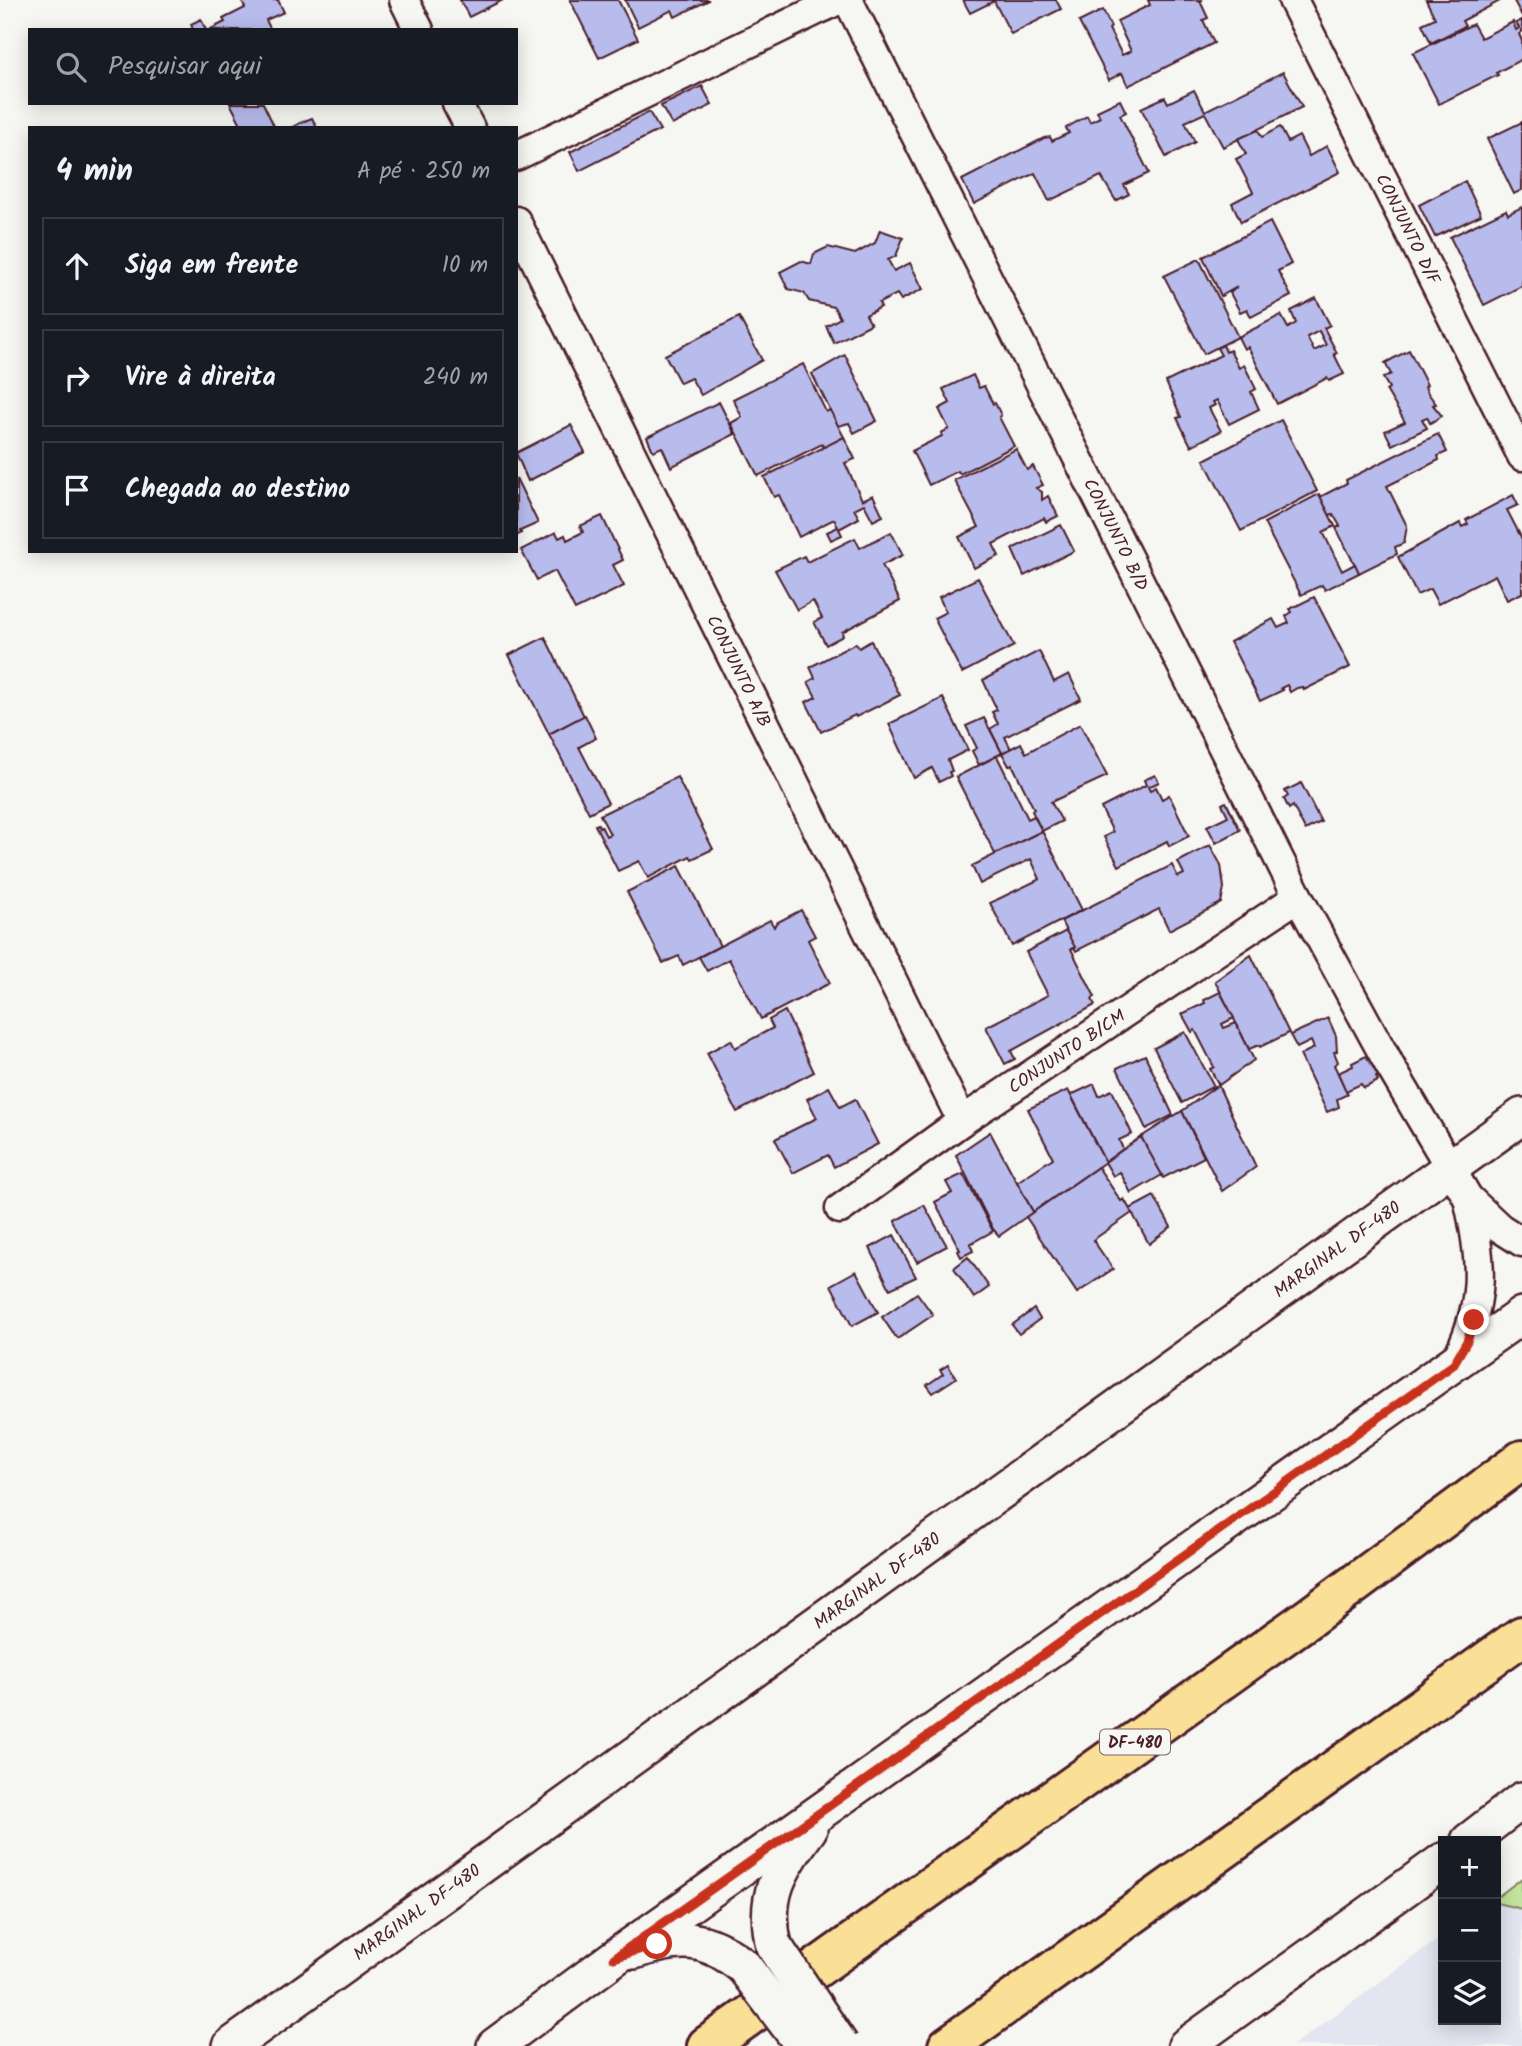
<!DOCTYPE html>
<html lang="pt">
<head>
<meta charset="utf-8">
<style>
	:root { --surface:#171b24; --page:#242831; --text:#f1f3f6; --muted:#9ea1a6; --line:#363941 }
	body { margin:0; font-family:Kalam,sans-serif; background:var(--page); color:var(--text) }
	.controls { position:absolute; right:21px; bottom:21px; display:grid; overflow:hidden; border-radius:0px; box-shadow:0 4px 18px #0003 }
	.controls button { width:63px; height:63px; display:grid; place-items:center; padding:0; border:0; border-bottom:2px solid var(--line); background:var(--surface); color:var(--text); font:35px sans-serif }
	.stop { position:absolute; width:21px; height:21px; margin:-16px; border:5px solid #c8321e; border-radius:50%; background:#fff }
	.stop.end { background:#c8321e; border-color:#fff; box-shadow:0 2px 7px #0008 }
	.list { margin:0; padding:0; list-style:none }
	h2 { display:flex; justify-content:space-between; align-items:center; height:91px; margin:0; padding:0 28px; font-size:30px }
	h2 small { font-size:23px; font-weight:400; color:var(--muted) }
	.list li { display:grid; grid-template-columns:46px 1fr auto; gap:21px; align-items:center; box-sizing:border-box; height:98px; margin:0 14px 14px; padding:0 14px; border:2px solid var(--line); border-radius:0px }
	.list b { display:block; font-size:26px; white-space:nowrap }
	.list em { font-size:23px; font-style:normal; color:var(--muted) }
	.icon { flex:none; width:38px; height:38px; fill:none; stroke:currentColor; stroke-width:2; stroke-linecap:round; stroke-linejoin:round }
	.map { position:relative; flex:none; width:1522px; height:2046px; overflow:hidden }
	.search { position:absolute; background:var(--surface); box-shadow:0 4px 18px #0003; left:28px; top:28px; width:490px; height:77px; display:flex; align-items:center; gap:18px; box-sizing:border-box; padding:0 24px; border-radius:0px; color:var(--muted); font-size:26px }
	.panel { position:absolute; background:var(--surface); box-shadow:0 4px 18px #0003; left:28px; top:126px; width:490px; height:427px; border-radius:0px }
	.map>svg:first-child { display:block }
	.built { fill:#e3e5f0 }
	.green { fill:#c1e49e; stroke:#868264; stroke-width:2 }
	.building { fill:#b8bced; stroke:#4a1f2b; stroke-width:2; fill-rule:evenodd }
	.lines { fill:none; stroke-linecap:round; stroke-linejoin:round }
	.minor-casing { stroke:#4a1f2b; stroke-width:33 }
	.tertiary-casing { stroke:#4a1f2b; stroke-width:40 }
	.primary-casing { stroke:#4a1f2b; stroke-width:44 }
	.minor { stroke:#f6f6f2; stroke-width:28 }
	.tertiary { stroke:#f6f6f2; stroke-width:35 }
	.primary { stroke:#fadf96; stroke-width:38 }
	.tertiary-bridge-casing { stroke:#4a1f2b; stroke-width:40; stroke-linecap:butt }
	.tertiary-bridge { stroke:#f6f6f2; stroke-width:35 }
	.route { stroke:#c8321e; stroke-width:9 }
	.labels { text-anchor:middle; stroke-width:6; stroke-linejoin:round; paint-order:stroke }
	.shield { fill:#f6f6f2; stroke:#7e6067; stroke-width:2 }
	.shield-label { font-size:16px; font-weight:bold; fill:#4a1f2b }
	.street-label { font-size:18px; fill:#4a1f2b; stroke:#f6f6f2 }
</style>
</head>
<body>
<div class="map">
<svg width="1522" height="2046" viewBox="0 0 1522 2046">
	<rect width="100%" height="100%" fill="#f6f6f2"/>
	<filter id="ink" filterUnits="userSpaceOnUse"><feTurbulence type="fractalNoise" baseFrequency=".0143" numOctaves="2"/><feDisplacementMap in="SourceGraphic" scale="14" xChannelSelector="R" yChannelSelector="G"/><feConvolveMatrix kernelMatrix="1 2 1 2 8 2 1 2 1" color-interpolation-filters="sRGB"/></filter>
	<g filter="url(#ink)">
		<path class="built" d="M1496,1903L1522,1909V2046H1293L1443,1936V2020H1496Z"/>
		<path class="green" d="M1522,1878V1909L1496,1903V1898Z"/>
		<g class="building">
			<path d="M241,0H278L284,12L266,20L271,30H209L225,22L223,19L245,8Z"/>
			<path d="M460,0H503L469,17Z"/>
			<path d="M570,0H618L638,39L599,58Z"/>
			<path d="M625,0H709L675,17L672,10L638,27Z"/>
			<path d="M963,0H1056L1061,9L1011,34L994,1L970,13Z"/>
			<path d="M1148,0H1203L1200,1L1208,18L1203,20L1214,43L1128,86L1122,73L1109,80L1079,22L1103,10L1111,27L1109,29L1122,55L1131,51L1117,21L1150,5Z"/>
			<path d="M1426,0H1500V1L1462,21L1465,26L1431,43L1422,24L1435,18Z"/>
			<path d="M1522,0V16L1514,1Z"/>
			<path d="M201,19L206,30H193L191,24Z"/>
			<path d="M1522,20V32L1519,34L1522,41V59L1496,73L1498,75L1439,104L1413,53L1473,24L1481,38L1513,22L1516,30L1519,28L1516,23Z"/>
			<path d="M1283,72L1302,107L1223,147L1205,113L1185,122L1195,142L1166,157L1141,108L1165,97L1168,103L1194,90L1205,111Z"/>
			<path d="M702,86L712,105L672,125L661,106Z"/>
			<path d="M1120,100L1126,112L1120,115L1149,173L1124,185L1129,194L1116,201L1101,176L1049,201L1035,173L974,204L962,180L1044,138L1050,137L1052,141L1069,133L1066,128L1087,116L1090,122L1100,117L1097,111Z"/>
			<path d="M230,103H263L275,128H243Z"/>
			<path d="M649,112L660,130L579,171L570,152Z"/>
			<path d="M312,118L317,128H291L302,122Z"/>
			<path d="M1522,122V190L1514,194L1487,139Z"/>
			<path d="M1280,127L1288,142L1299,136L1309,156L1327,146L1340,172L1241,222L1232,203L1253,192L1236,159L1246,154L1238,139L1258,130L1262,137Z"/>
			<path d="M1465,181L1481,215L1435,237L1419,205Z"/>
			<path d="M1522,207V286L1484,305L1450,237L1506,210L1508,214Z"/>
			<path d="M1270,222L1291,264L1278,271L1291,296L1251,317L1247,309L1240,312L1230,293L1237,287L1221,296L1203,257Z"/>
			<path d="M880,230L903,238L896,256L888,260L894,271L910,263L923,289L901,300L897,294L879,303L881,307L866,315L871,324L834,343L826,326L840,318L834,307L809,301L804,293L788,289L780,272L801,261L811,264L814,254L828,247L855,254L875,243Z"/>
			<path d="M1199,259L1238,337L1204,354L1164,276Z"/>
			<path d="M1316,298L1330,325L1324,328L1337,353L1334,354L1344,374L1329,381L1327,378L1277,404L1248,347L1244,349L1238,337L1281,315L1288,328L1296,323L1291,311ZM1319,331L1326,345L1314,351L1307,337Z"/>
			<path d="M739,317L762,360L701,395L691,378L680,383L665,355Z"/>
			<path d="M1223,345L1226,352L1230,350L1239,368L1244,365L1256,389L1251,392L1259,409L1229,424L1217,400L1213,402L1215,405L1209,408L1221,431L1191,446L1177,418L1181,417L1166,382L1221,355L1217,348Z"/>
			<path d="M1409,350L1427,385L1425,387L1428,393L1436,404L1433,405L1442,416L1430,423L1427,417L1422,419L1427,428L1392,445L1385,431L1405,422L1386,390L1389,388L1383,378L1391,374L1385,363Z"/>
			<path d="M845,355L877,421L854,433L849,423L838,426L812,374Z"/>
			<path d="M803,364L826,412L830,410L844,437L824,448L822,444L758,476L731,423L742,417L733,399Z"/>
			<path d="M973,375L979,388L984,386L993,404L995,403L1001,415L999,417L1014,446L960,474L958,471L929,485L912,451L942,436L941,433L949,429L939,409L950,403L943,389Z"/>
			<path d="M719,402L735,434L671,467L662,447L653,451L647,437Z"/>
			<path d="M1281,420L1317,491L1241,531L1204,460Z"/>
			<path d="M571,425L585,452L528,481L516,453Z"/>
			<path d="M1438,434L1447,452L1438,456L1439,460L1387,486L1407,526L1404,543L1395,547L1397,554L1359,573L1336,528L1340,526L1333,514L1329,515L1320,497L1347,483L1346,480Z"/>
			<path d="M844,437L855,459L845,463L862,500L873,495L883,516L873,521L864,504L854,509L859,518L839,529L842,535L831,540L827,532L838,527L834,519L799,537L779,495L774,497L764,477Z"/>
			<path d="M1016,449L1027,470L1033,466L1035,470L1043,485L1036,488L1042,492V500L1048,496L1058,516L1046,522L1044,518L993,544L999,556L974,568L959,537L979,527L954,480Z"/>
			<path d="M516,478L538,523L520,531L521,533L516,536Z"/>
			<path d="M1319,494L1335,526L1323,532L1342,571L1355,564L1359,573L1325,590L1322,585L1301,595L1264,523Z"/>
			<path d="M1513,495L1518,505L1507,510L1522,539V593L1507,600L1495,575L1438,604L1430,589L1417,595L1398,557L1460,523L1462,527L1468,524L1466,520Z"/>
			<path d="M602,516L623,560L613,565L624,586L575,610L555,571L537,580L521,550L556,532L559,538L565,535L567,540L583,532L580,526Z"/>
			<path d="M1061,525L1074,551L1024,576L1012,549Z"/>
			<path d="M891,532L903,555L882,565L900,601L842,632L843,636L826,645L814,622L822,618L813,601L797,610L775,570L804,556L807,562L855,538L860,548Z"/>
			<path d="M978,578L1014,646L962,673L934,618L946,612L939,597Z"/>
			<path d="M1314,597L1350,667L1304,690L1303,687L1297,688L1290,692L1287,685L1281,688L1283,690L1260,701L1230,642L1273,619L1278,628L1289,623L1286,616L1292,612L1290,609Z"/>
			<path d="M545,637L584,716L549,734L509,655Z"/>
			<path d="M871,641L900,695L856,717L855,715L821,732L806,702L816,697L808,682L815,678L810,667L856,643L859,648Z"/>
			<path d="M1039,651L1054,682L1069,674L1081,699L1005,737L1011,749L1002,753L990,729L998,724L992,712L997,710L983,680Z"/>
			<path d="M943,698L968,750L948,760L952,771L949,772L951,776L939,782L932,768L914,778L889,724Z"/>
			<path d="M585,715L596,738L579,747L608,803L589,813L549,734Z"/>
			<path d="M984,718L1002,753L979,765L972,751L977,748L966,726Z"/>
			<path d="M1080,724L1107,776L1051,802L1062,821L1042,831L1032,811L1034,809L1012,764L1009,766L1002,753L1021,743L1026,753Z"/>
			<path d="M997,756L1028,819L1034,816L1042,831L995,854L956,777Z"/>
			<path d="M1155,775L1159,782L1148,787L1150,791L1156,787L1162,799L1169,795L1189,836L1169,846L1167,841L1119,866L1104,837L1113,832L1101,808L1146,785L1144,780Z"/>
			<path d="M677,777L713,849L692,859L690,856L648,878L639,861L618,871L595,825L598,824L599,827L601,826L606,836L610,834L600,815Z"/>
			<path d="M1301,783L1321,822L1305,830L1293,806L1289,809L1284,799L1288,796L1285,791Z"/>
			<path d="M1226,802L1240,830L1216,843L1207,826L1228,816L1222,804Z"/>
			<path d="M1042,831L1082,910L1012,946L990,903L1040,879L1031,859L980,884L972,866Z"/>
			<path d="M1210,845L1221,865L1224,888L1221,903L1169,930L1159,909L1076,951L1061,921L1172,865L1178,877L1184,874L1178,862Z"/>
			<path d="M679,866L720,946L683,965L679,956L663,963L627,892Z"/>
			<path d="M801,910L815,936L808,940L830,983L761,1019L729,959L707,971L699,957L770,920L774,927L776,923Z"/>
			<path d="M1066,931L1075,947L1071,949L1095,997L1092,999L1095,1005L1011,1051L1015,1059L1005,1064L986,1027L1048,995L1026,952Z"/>
			<path d="M1251,955L1289,1033L1260,1047L1259,1045L1249,1049L1215,981Z"/>
			<path d="M1220,992L1234,1018L1222,1024L1224,1028L1236,1023L1254,1060L1219,1085L1210,1069L1214,1067L1195,1030L1192,1032L1182,1014L1205,1003L1204,1000Z"/>
			<path d="M785,1011L814,1072L737,1112L707,1053L731,1040L735,1048L773,1028L769,1020Z"/>
			<path d="M1328,1018L1336,1036L1337,1051L1334,1052L1338,1062L1334,1065L1348,1094L1337,1099L1339,1107L1327,1112L1300,1055L1314,1048L1311,1041L1297,1048L1290,1035Z"/>
			<path d="M1185,1032L1214,1086L1182,1103L1154,1048Z"/>
			<path d="M1397,1045L1406,1063L1376,1077L1378,1081L1364,1088L1361,1084L1346,1091L1338,1073L1353,1066L1352,1063L1366,1056L1368,1059Z"/>
			<path d="M1145,1055L1173,1115L1146,1129L1117,1068Z"/>
			<path d="M1094,1084L1099,1096L1112,1090L1132,1134L1119,1140L1123,1149L1105,1162L1071,1095Z"/>
			<path d="M1218,1085L1256,1167L1222,1191L1182,1111Z"/>
			<path d="M829,1087L840,1107L855,1099L878,1144L834,1167L828,1155L793,1173L775,1139L817,1118L807,1099Z"/>
			<path d="M1068,1090L1105,1162L1033,1212L1017,1182L1053,1158L1028,1109Z"/>
			<path d="M1182,1111L1204,1157L1163,1178L1141,1137Z"/>
			<path d="M990,1132L1033,1212L999,1236L993,1229L956,1155Z"/>
			<path d="M1141,1137L1162,1175L1131,1193L1120,1172L1113,1176L1105,1162Z"/>
			<path d="M1098,1167L1121,1201L1124,1199L1132,1213L1093,1240L1113,1269L1077,1293L1026,1217Z"/>
			<path d="M963,1174L993,1231L970,1244L973,1251L961,1257L958,1251L960,1250L935,1202L952,1193L946,1182Z"/>
			<path d="M1154,1196L1171,1227L1149,1244L1130,1209Z"/>
			<path d="M924,1205L947,1246L917,1262L895,1221Z"/>
			<path d="M894,1235L916,1277L890,1289L870,1248Z"/>
			<path d="M968,1257L989,1287L974,1298L954,1268Z"/>
			<path d="M856,1271L878,1312L852,1326L831,1285Z"/>
			<path d="M917,1293L933,1315L897,1339L882,1317Z"/>
			<path d="M1034,1309L1040,1319L1019,1334L1012,1325Z"/>
			<path d="M948,1365L956,1378L933,1393L927,1385L943,1374L940,1370Z"/>
		</g>
		<g class="lines">
			<defs>
				<g id="minor">
					<path d="M404,0L419,30"/>
					<path id="s1" d="M848,0L1298,897L1390,1066L1468,1198L1500,1228L1522,1242"/>
					<path id="s2" d="M1293,0L1522,456"/>
					<path d="M457,103L470,128"/>
					<path d="M516,156L838,0"/>
					<path id="s3" d="M516,221L962,1121"/>
					<path id="s4" d="M840,1209L962,1121L1298,897"/>
					<path d="M1454,1364C1486,1305 1483,1262 1468,1198"/>
				</g>
				<g id="tertiary">
					<path d="M1469,1841L1522,1800"/>
					<path d="M774,1946C762,1896 780,1868 809,1829"/>
					<path d="M634,1951C681,1936 705,1935 744,1967"/>
					<path id="s5" d="M231,2046L1522,1116"/>
					<path d="M495,2046L614,1958L1522,1315"/>
					<path d="M1186,2046L1443,1861"/>
				</g>
				<g id="primary">
					<path d="M707,2046L1310,1617L1522,1460"/>
					<path d="M948,2046L1522,1636"/>
				</g>
			</defs>
			<use href="#minor" class="minor-casing"/>
			<use href="#tertiary" class="tertiary-casing"/>
			<use href="#primary" class="primary-casing"/>
			<use href="#minor" class="minor"/>
			<use href="#tertiary" class="tertiary"/>
			<use href="#primary" class="primary"/>
			<defs>
				<g id="tertiary-bridge">
					<path d="M774,1946L841,2046"/>
					<path d="M744,1967L804,2046"/>
				</g>
			</defs>
			<use href="#tertiary-bridge" class="tertiary-bridge-casing"/>
			<use href="#tertiary-bridge" class="tertiary-bridge"/>
		</g>
	</g>
	<g class="lines" filter="url(#ink)">
		<path class="route" d="M657,1944L614,1958L1453,1365L1467,1341L1474,1320"/>
	</g>
	<g class="labels">
		<rect class="shield" x="1100" y="1729.5" width="70" height="25" rx="5"/>
		<g class="shield-label">
			<text x="1135" y="1748">DF-480</text>
		</g>
		<g class="street-label">
			<text dy="6" stroke="none"><textPath href="#s2" startOffset="256">CONJUNTO D/F</textPath></text>
			<text dy="6" stroke="none"><textPath href="#s1" startOffset="598">CONJUNTO B/D</textPath></text>
			<text dy="6" stroke="none"><textPath href="#s3" startOffset="502">CONJUNTO A/B</textPath></text>
			<text dy="6" stroke="none"><textPath href="#s4" startOffset="276">CONJUNTO B/CM</textPath></text>
			<text dy="6" stroke="none"><textPath href="#s5" startOffset="1363">MARGINAL DF-480</textPath></text>
			<text dy="6" stroke="none"><textPath href="#s5" startOffset="796">MARGINAL DF-480</textPath></text>
			<text dy="6" stroke="none"><textPath href="#s5" startOffset="229">MARGINAL DF-480</textPath></text>
		</g>
	</g>
</svg>
<div class="controls">
<button>+</button>
<button>−</button>
<button><svg class="icon" aria-label="layers" viewBox="0 0 24 24"><path d="M12 4l9 5-9 5-9-5zM3 14l9 5 9-5"/></svg></button>
</div>
<div class="stop" style="left:657px;top:1944px"></div>
<div class="stop end" style="left:1474px;top:1320px"></div>
<div class="search"><svg class="icon" aria-label="search" viewBox="0 0 24 24"><circle cx="10" cy="10" r="6"/><path d="M15 15l6 6"/></svg>Pesquisar aqui</div>
<section class="panel">
<h2>4 min<small>A pé · 250 m</small></h2>
<ul class="list">
<li><svg class="icon" aria-label="ahead" viewBox="0 0 24 24"><path d="M12 20V5M6 11l6-6 6 6"/></svg><div><b>Siga em frente</b></div><em>10 m</em></li>
<li><svg class="icon" aria-label="right" viewBox="0 0 24 24"><path d="M7 20v-9h11M14 6l5 5-5 5"/></svg><div><b>Vire à direita</b></div><em>240 m</em></li>
<li><svg class="icon" aria-label="arrive" viewBox="0 0 24 24"><path d="M6 21V4h12l-3 4 3 4H6"/></svg><div><b>Chegada ao destino</b></div></li>
</ul>
</section>
</div>
</body>
</html>
